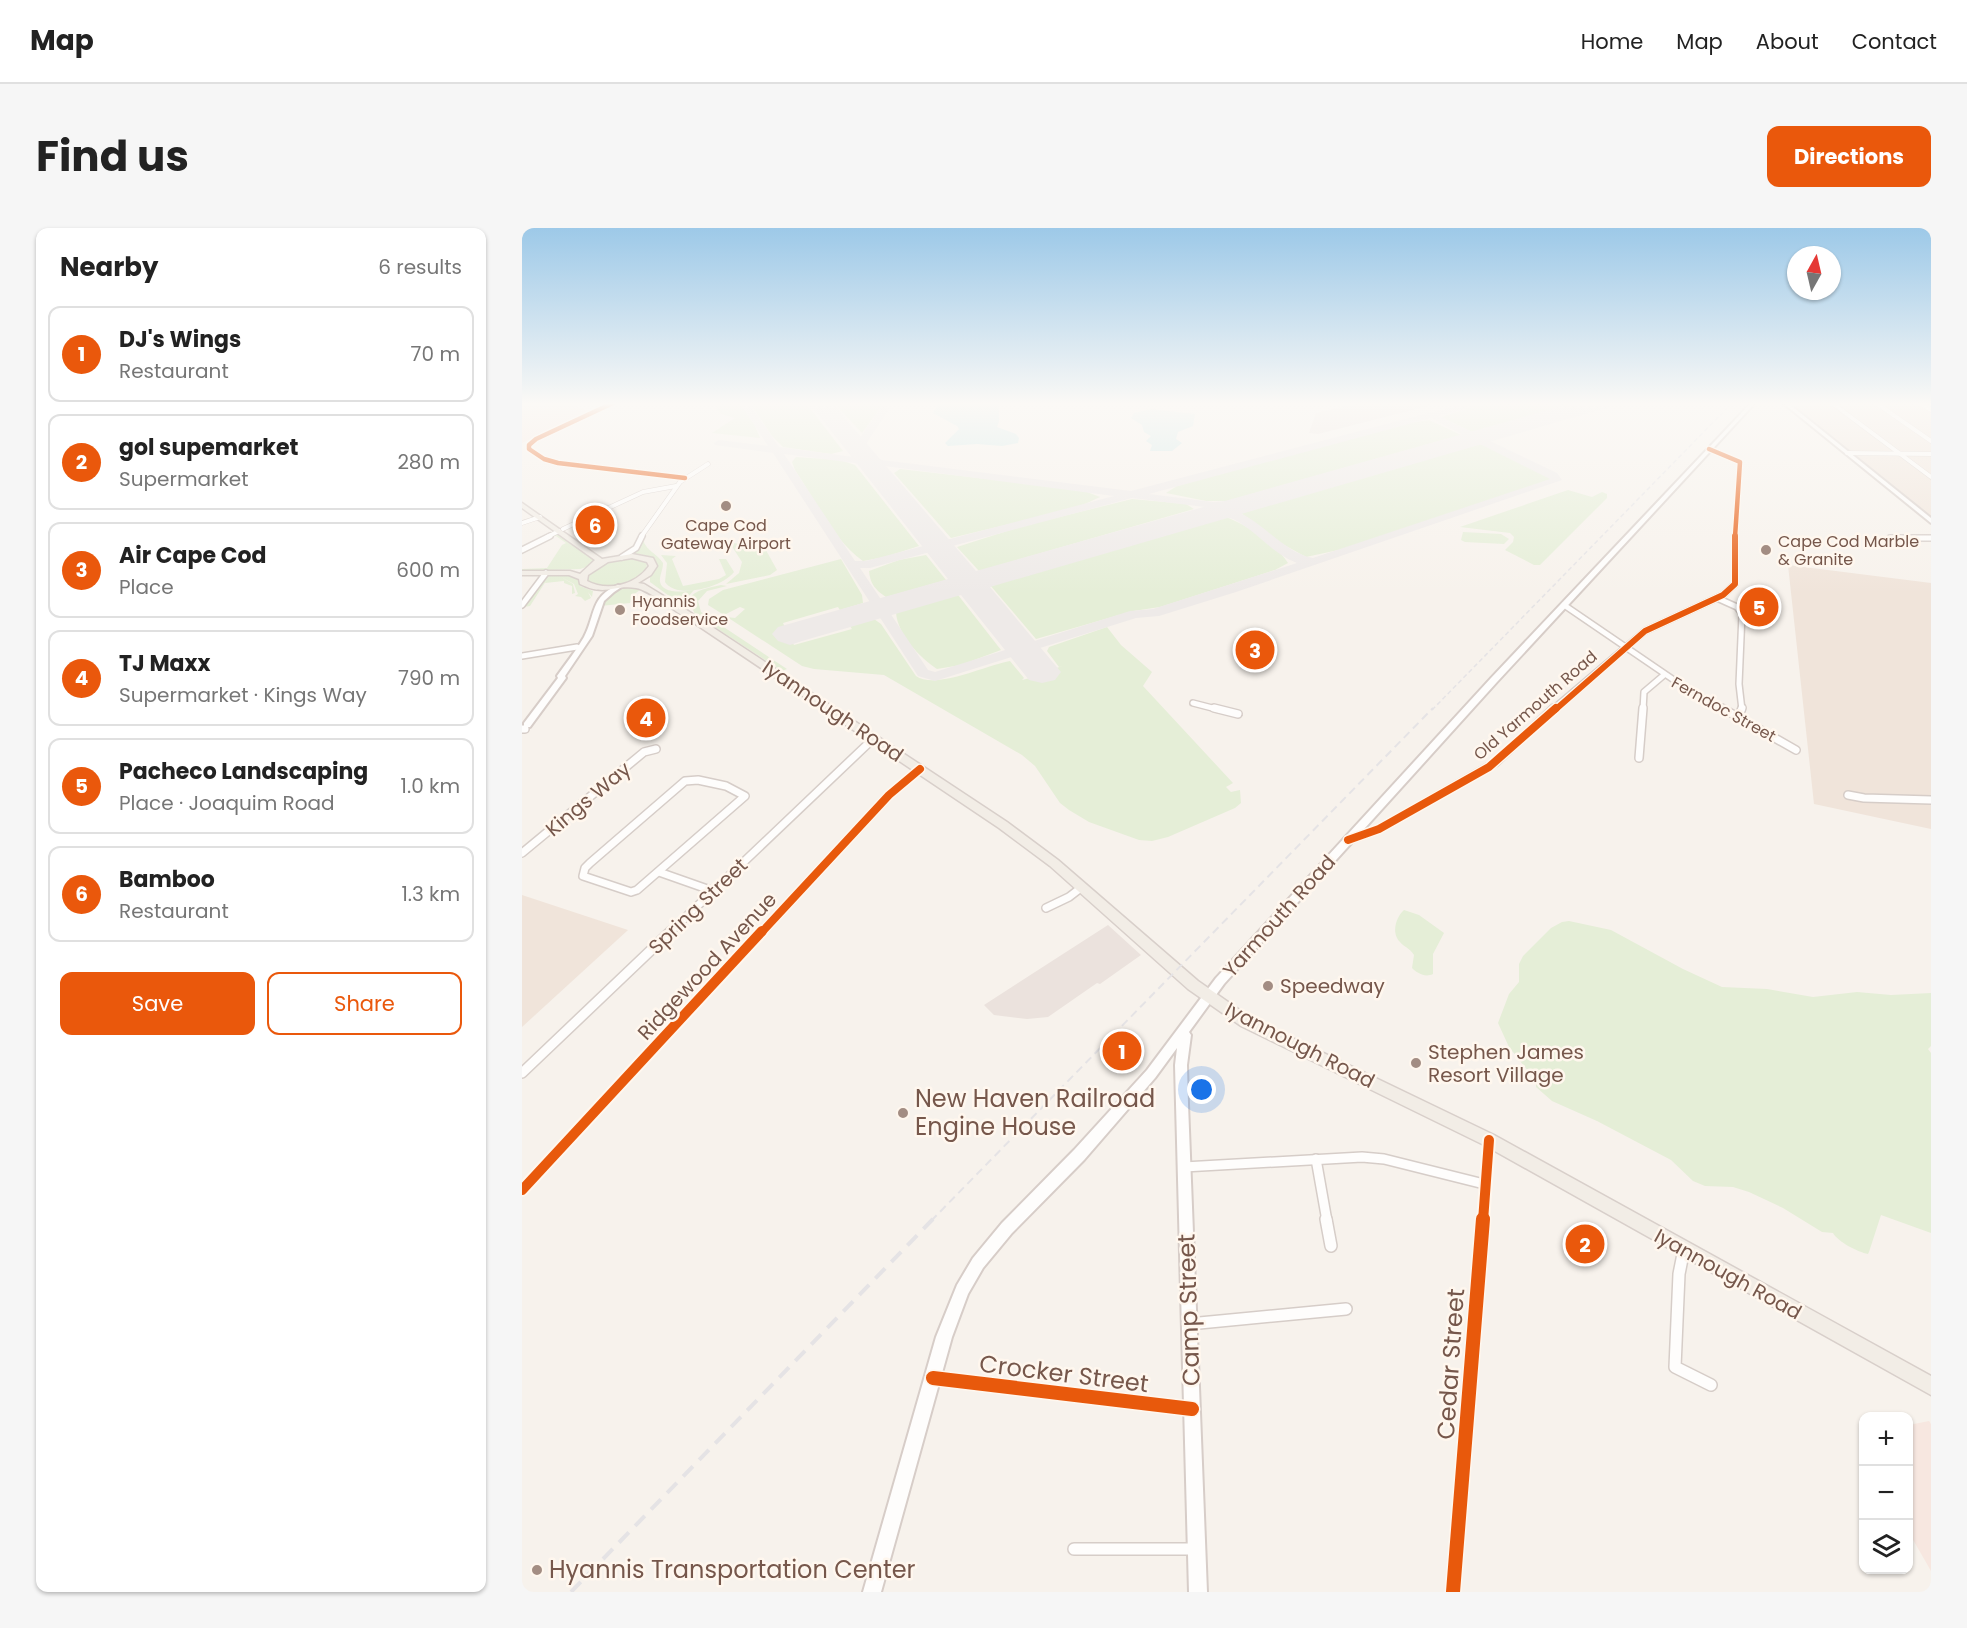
<!DOCTYPE html>
<html lang="en">
<head>
<meta charset="utf-8">
<style>
	:root { --surface:#fff; --page:#f6f6f6; --text:#222; --muted:#767676; --line:#e0e0e0; --accent:#ea580c }
	body { margin:0; font-family:Poppins,sans-serif; background:var(--page); color:var(--text) }
	.controls { position:absolute; right:18px; bottom:18px; display:grid; overflow:hidden; border-radius:12px; box-shadow:0 2px 4px #0004 }
	.controls button { width:54px; height:54px; display:grid; place-items:center; padding:0; border:0; border-bottom:2px solid var(--line); background:var(--surface); color:var(--text); font:30px sans-serif }
	.compass { position:absolute; left:1265px; top:18px; width:54px; height:54px; border-radius:50%; background:var(--surface); box-shadow:0 2px 4px #0004; rotate:8deg }
	.you { position:absolute; left:680px; top:862px; width:21px; height:21px; margin:-15px; border:4px solid #fff; border-radius:50%; background:#1a73e8; box-shadow:0 0 0 9px #1a73e833 }
	.badge { display:grid; place-items:center; width:39px; height:39px; border-radius:50%; background:var(--accent); color:#fff; font-size:20px; font-weight:700 }
	.pin { position:absolute; translate:-50% -50%; border:3px solid #fff; box-shadow:0 2px 6px #0006 }
	.list { margin:0; padding:0; list-style:none }
	h2 { display:flex; justify-content:space-between; align-items:center; height:78px; margin:0; padding:0 24px; font-size:26px }
	h2 small { font-size:20px; font-weight:400; color:var(--muted) }
	.list li { display:grid; grid-template-columns:39px 1fr auto; gap:18px; align-items:center; box-sizing:border-box; height:96px; margin:0 12px 12px; padding:0 12px; border:2px solid var(--line); border-radius:12px }
	.list b { display:block; font-size:22px; white-space:nowrap }
	.list p { margin:0; font-size:20px; white-space:nowrap; color:var(--muted) }
	.list em { font-size:20px; font-style:normal; color:var(--muted) }
	.actions { display:flex; gap:12px; padding:18px 24px }
	.actions a { flex:1; padding:14px 0; border:2px solid var(--accent); border-radius:12px; text-align:center; font-size:21px; color:var(--accent) }
	.actions .main { background:var(--accent); color:#fff }
	.icon { flex:none; width:33px; height:33px; fill:none; stroke:currentColor; stroke-width:2; stroke-linecap:round; stroke-linejoin:round }
	.map { position:relative; flex:none; width:1409px; height:1364px; overflow:hidden; border-radius:12px }
	header { display:flex; align-items:center; gap:36px; box-sizing:border-box; height:84px; padding:0 30px; background:var(--surface); border-bottom:2px solid var(--line) }
	header strong { font-size:28px }
	nav { display:flex; gap:33px; margin-inline-start:auto; font-size:21px }
	.intro { display:flex; align-items:center; justify-content:space-between; box-sizing:border-box; height:144px; padding:0 36px }
	h1 { margin:0; font-size:42px }
	.button { padding:15px 27px; border-radius:12px; background:var(--accent); color:#fff; font-size:21px; font-weight:700 }
	main { display:flex; gap:36px; padding:0 36px }
	aside { flex:1; background:var(--surface); border-radius:12px; box-shadow:0 2px 4px #0004 }
	.map>svg:first-child { display:block }
	.residential { fill:#f0e4da }
	.commercial { fill:#f7e7e0 }
	.industrial { fill:#ebe2dd }
	.green { fill:#e5eed7 }
	.water { fill:#cde8e8 }
	.lines { fill:none; stroke-linecap:round; stroke-linejoin:round }
	.taxiway { fill:#eeeae8; fill-rule:evenodd }
	.runway { fill:#eeeae8; fill-rule:evenodd }
	.street-far4-casing { stroke:#d6cdc8; stroke-width:5 }
	.street-far3-casing { stroke:#d6cdc8; stroke-width:8 }
	.street-far2-casing { stroke:#d6cdc8; stroke-width:10 }
	.street-far1-casing { stroke:#d6cdc8; stroke-width:12 }
	.street-casing { stroke:#d6cdc8; stroke-width:14 }
	.secondary-casing { stroke:#d7cdc8; stroke-width:4 }
	.primary-casing { stroke:#d8cfca; stroke-width:3 }
	.street-far4 { stroke:#fefdfc; stroke-width:4 }
	.street-far3 { stroke:#fefdfc; stroke-width:5 }
	.street-far2 { stroke:#fefdfc; stroke-width:7 }
	.street-far1 { stroke:#fefdfc; stroke-width:9 }
	.street { stroke:#fefdfc; stroke-width:11 }
	.secondary { fill:#fefdfc; fill-rule:evenodd }
	.primary { fill:#f2ede6; fill-rule:evenodd }
	.rail-far2 { stroke:#e5e3e5; stroke-width:1.5; stroke-dasharray:4.5 3; stroke-linecap:butt }
	.rail-far1 { stroke:#e5e3e5; stroke-width:2; stroke-dasharray:8 5; stroke-linecap:butt }
	.rail { stroke:#e5e3e5; stroke-width:4; stroke-dasharray:14 9; stroke-linecap:butt }
	.cycleway-far4-casing { stroke:#fff7ee; stroke-width:7 }
	.cycleway-far3-casing { stroke:#fff7ee; stroke-width:8 }
	.cycleway-far2-casing { stroke:#fff7ee; stroke-width:11 }
	.cycleway-far1-casing { stroke:#fff7ee; stroke-width:14 }
	.cycleway-casing { stroke:#fff7ee; stroke-width:17 }
	.cycleway-far4 { stroke:#e8590c; stroke-width:4.5 }
	.cycleway-far3 { stroke:#e8590c; stroke-width:6 }
	.cycleway-far2 { stroke:#e8590c; stroke-width:8 }
	.cycleway-far1 { stroke:#e8590c; stroke-width:10 }
	.cycleway { stroke:#e8590c; stroke-width:14 }
	.poi-dot { fill:#a38d83; stroke:#fff7ee; stroke-width:2 }
	.labels { text-anchor:middle; stroke-width:5; stroke-linejoin:round; paint-order:stroke }
	.far-poi-label { font-size:16px; fill:#76574b; stroke:#fff7ee; text-anchor:start }
	.far-street-label { font-size:16px; fill:#76574b; stroke:#fff7ee }
	.street-label { font-size:20px; fill:#76574b; stroke:#fff7ee }
	.poi-label { font-size:20px; fill:#76574b; stroke:#fff7ee; text-anchor:start }
	.near-poi-label { font-size:24px; fill:#76574b; stroke:#fff7ee; text-anchor:start }
	.near-street-label { font-size:24px; fill:#76574b; stroke:#fff7ee }
</style>
</head>
<body>
<header>
<strong>Map</strong>
<nav><a>Home</a><a>Map</a><a>About</a><a>Contact</a></nav>
</header>
<div class="intro"><h1>Find us</h1><a class="button">Directions</a></div>
<main>
<aside>
<h2>Nearby<small>6 results</small></h2>
<ul class="list">
<li><span class="badge">1</span><div><b>DJ's Wings</b><p>Restaurant</p></div><em>70 m</em></li>
<li><span class="badge">2</span><div><b>gol supemarket</b><p>Supermarket</p></div><em>280 m</em></li>
<li><span class="badge">3</span><div><b>Air Cape Cod</b><p>Place</p></div><em>600 m</em></li>
<li><span class="badge">4</span><div><b>TJ Maxx</b><p>Supermarket · Kings Way</p></div><em>790 m</em></li>
<li><span class="badge">5</span><div><b>Pacheco Landscaping</b><p>Place · Joaquim Road</p></div><em>1.0 km</em></li>
<li><span class="badge">6</span><div><b>Bamboo</b><p>Restaurant</p></div><em>1.3 km</em></li>
</ul>
<div class="actions"><a class="main">Save</a><a>Share</a></div>
</aside>
<div class="map">
<svg width="1409" height="1364" viewBox="0 0 1409 1364">
	<rect width="100%" height="100%" fill="#f7f2ec"/>
	<g class="residential">
		<path d="M1267,175H1409V289Z"/>
		<path d="M1266,337L1409,355V601L1292,576Z"/>
		<path d="M0,667L106,702L0,799Z"/>
	</g>
	<g class="commercial">
		<path d="M0,175H47L67,184L0,215Z"/>
		<path d="M1407,1193L1409,1196V1343L1386,1303L1387,1197Z"/>
	</g>
	<g class="industrial">
		<path d="M835,175H918L796,206L787,205L794,185Z"/>
		<path d="M586,697L619,727L578,756L575,755L526,789L505,791L472,787L462,777Z"/>
	</g>
	<g class="green">
		<path d="M197,175H218L233,198L238,210L190,205L213,190L199,186L195,181Z"/>
		<path d="M228,175H284L321,223L309,226L261,219L250,208Z"/>
		<path d="M312,175H362L340,205Z"/>
		<path d="M964,175H1053L950,204L919,189Z"/>
		<path d="M907,192L939,207L705,273H684L644,265L655,258L689,248L882,196Z"/>
		<path d="M956,216L964,217L1029,248L1031,251L821,321L784,329L755,313L719,285Z"/>
		<path d="M274,229L318,232L333,237L397,318L363,329L341,333C313,314 292,270 273,242L270,234Z"/>
		<path d="M378,241L534,259L565,264L578,269L563,276L533,285L429,310L372,245Z"/>
		<path d="M1046,262L1070,269L1080,264L1085,266V270L1018,337H1012L983,322L991,314L992,309L988,305L938,299Z"/>
		<path d="M610,271L664,276L672,281L457,343L435,319L501,298Z"/>
		<path d="M704,289C725,297 754,316 766,335L753,342L638,379L611,383L514,411L468,357Z"/>
		<path d="M941,304L979,306L987,311L982,316L943,314L939,312Z"/>
		<path d="M35,306L73,332L68,338L58,341L0,343V341L25,340L40,317L44,315L34,308L29,309Z"/>
		<path d="M121,312C125,324 135,325 141,335C141,341 139,344 138,350C136,367 163,364 172,362L163,372L165,381L128,354V349L136,338L133,331L123,327L107,326Z"/>
		<path d="M212,315L218,316L220,319L240,315L255,342L248,347L204,356L217,345L220,334L209,317Z"/>
		<path d="M139,327L154,328L150,331L161,358L197,351L204,347L197,331H194H204L212,344C201,359 155,372 143,354L145,335Z"/>
		<path d="M404,327L424,352L364,369C353,362 348,355 347,343L377,332Z"/>
		<path d="M108,330L125,335L124,343C111,354 80,366 66,352L67,346L85,335Z"/>
		<path d="M319,331L340,367L341,375L318,382L316,379L261,395L264,402L258,405L262,411L268,410L272,417L330,401L328,398L352,391L359,396L394,448C413,462 465,437 488,433L502,450L500,452L508,450L507,448L541,438L537,439L525,423L527,419L585,399L599,417L630,444L621,458L711,555L704,559L709,564L718,562L719,575L713,580L646,609L630,613L617,612L567,594L547,582L538,575L513,538L500,527L362,447L292,441L280,438L205,389L213,390L223,381L218,379L202,387L186,377L187,371L201,362Z"/>
		<path d="M29,347H46L55,349L58,358L71,363L70,369L66,364L69,370L63,373L59,369L53,368L56,366L52,356L39,349L51,356L53,365L50,366V358L42,355V353L23,355L24,353L8,378L2,379L22,351Z"/>
		<path d="M199,357L205,358L185,363L176,373L179,384L265,441L260,443L173,386L166,372C173,361 187,360 199,357Z"/>
		<path d="M108,359L119,361L110,368L108,375L78,378C86,365 93,361 108,359Z"/>
		<path d="M436,367L479,422L439,437L415,441C398,430 375,406 374,384Z"/>
		<path d="M882,682L897,687L922,705L911,726V746C903,750 895,745 890,740L892,727C888,720 882,719 878,714C869,705 874,689 882,682Z"/>
		<path d="M1047,693L1089,702L1161,741L1200,759L1245,761L1291,769L1335,764L1369,767L1409,765V818L1406,821L1409,825V1005L1359,987L1347,1024L1346,1026C1336,1024 1316,1014 1311,1005L1300,1004L1261,980L1227,964L1211,959L1183,958L1171,953L1149,932L1075,893L1030,873L1014,859V853L987,819L976,795L987,766L997,754V736L1001,728L1029,700L1040,694Z"/>
	</g>
	<g class="water">
		<path d="M416,175L477,176V193L475,199L494,206L497,210L496,215L480,218L455,216L426,218L423,215L437,201L435,198L411,185Z"/>
		<path d="M629,181L673,186L671,198L656,204L654,211L660,215L650,223H628L630,217L624,213L629,208L622,204L620,197L609,190L612,185Z"/>
	</g>
	<g class="lines">
		<g class="taxiway">
			<path d="M218,175H227L257,219L339,230L344,227L360,232L609,263L910,184L947,175H960L959,177L917,188L948,203L966,205V212L1035,245L1040,252L714,364L637,388L614,390L413,453L396,448L251,225L193,217L192,215L197,212L246,218ZM909,190L943,208L954,209L958,216L1028,251L791,330C754,324 730,273 690,282V286C698,288 705,288 713,292C736,304 750,326 775,335L631,381L608,383L413,444L406,442L338,340H348L610,270L691,280L728,277L730,275L724,272L691,274L627,266ZM262,226L333,235L346,240H354L355,237L592,268L344,333H333Z"/>
			<path d="M362,175H371L340,222H332L331,220Z"/>
		</g>
		<path class="runway" d="M287,175H310L454,343L1051,175H1088L1084,180L468,359L539,444L533,452L520,455L507,452L439,367L280,413L268,417L256,413L250,406L256,399L426,351Z"/>
		<defs>
			<g id="street-far4">
				<path d="M91,175L14,211L7,217V221L22,231L36,235L163,250"/>
				<path d="M1310,175L1409,249"/>
				<path d="M1354,175L1409,213"/>
				<path d="M1398,175L1409,182"/>
				<path d="M1265,176L1296,175"/>
				<path d="M1187,221L1218,234L1213,309"/>
				<path d="M1325,225L1409,226"/>
				<path d="M0,295L18,289"/>
				<path d="M41,301L121,264L154,258"/>
				<path d="M25,309L37,303"/>
				<path d="M119,309L158,254L186,236"/>
			</g>
			<g id="street-far3">
				<path d="M1368,310H1409"/>
				<path d="M0,322L28,308"/>
				<path d="M100,329L114,320L120,308"/>
				<path d="M1195,370L1215,379L1220,386L1217,456L1220,482"/>
				<path d="M0,377L24,345"/>
				<path d="M1042,377L1168,463L1203,482"/>
				<path d="M0,428L55,419"/>
				<path d="M671,475L698,482"/>
				<path d="M1030,482L1123,403L1201,367L1213,356V308"/>
				<path d="M1121,482L1122,464L1142,447"/>
			</g>
			<g id="street-far2">
				<path d="M692,480L716,486"/>
				<path d="M1200,480L1274,522"/>
				<path d="M1216,490L1220,480"/>
				<path d="M0,501H3"/>
				<path d="M1117,530L1121,480"/>
				<path d="M176,552L204,558L223,568L115,662L109,664L61,648L63,640L68,635L163,553Z"/>
				<path d="M1326,567L1342,570L1409,572"/>
				<path d="M827,612L857,601L973,535L1032,480"/>
				<path d="M0,625L122,524L134,521"/>
				<path d="M137,644L191,663"/>
				<path d="M524,680L547,669L560,659"/>
				<path d="M147,705L352,510"/>
				<path d="M239,705L367,567L398,541"/>
			</g>
			<g id="street-far1">
				<path d="M0,845L149,703"/>
				<path d="M794,931L805,993"/>
				<path d="M662,939L840,929L862,931L962,956"/>
				<path d="M0,962L240,703"/>
				<path d="M961,993L967,912"/>
			</g>
			<g id="street">
				<path d="M804,991L809,1018"/>
				<path d="M1162,1021L1157,1046L1153,1139L1189,1157"/>
				<path d="M667,1096L824,1081"/>
				<path d="M411,1150L670,1181"/>
				<path d="M552,1321H673"/>
				<path d="M931,1364L961,991"/>
			</g>
			<g id="secondary">
				<path d="M1229,175H1233L975,454L702,756L667,804L669,807L665,837L666,876L685,1364H667L654,876L653,837L655,820L633,850L562,932L490,1005L461,1040L446,1066L430,1109L359,1364H341L414,1109L435,1057L451,1030L480,995L552,922L625,842L694,750L969,450Z"/>
				<path d="M1261,175H1266L1409,290V295Z"/>
				<path d="M96,357L101,358L92,364L82,373L70,408L43,448L44,450L8,499H2V495L36,450L35,448C44,435 54,423 62,409C74,386 68,369 96,357Z"/>
			</g>
			<path id="primary" d="M0,275L80,331L110,326L131,330L135,338L129,347L116,355L122,356L166,383L485,594L536,632L676,753L729,790L972,907L1409,1148V1167L962,917L719,798L666,761L528,638L477,600L160,387C148,380 127,362 114,360C92,356 84,369 58,356L57,351L47,347H0V343H48L58,346L73,332L0,280ZM110,330L125,334L127,338C114,357 85,364 65,353L66,347L86,334Z"/>
		</defs>
		<use href="#street-far4" class="street-far4-casing"/>
		<use href="#street-far3" class="street-far3-casing"/>
		<use href="#street-far2" class="street-far2-casing"/>
		<use href="#street-far1" class="street-far1-casing"/>
		<use href="#street" class="street-casing"/>
		<use href="#secondary" class="secondary-casing"/>
		<use href="#primary" class="primary-casing"/>
		<use href="#street-far4" class="street-far4"/>
		<use href="#street-far3" class="street-far3"/>
		<use href="#street-far2" class="street-far2"/>
		<use href="#street-far1" class="street-far1"/>
		<use href="#street" class="street"/>
		<use href="#secondary" class="secondary"/>
		<use href="#primary" class="primary"/>
		<path class="rail-far2" d="M910,482L1210,175"/>
		<path class="rail-far1" d="M409,993L911,480"/>
		<path class="rail" d="M49,1364L411,991"/>
		<defs>
			<g id="cycleway-far4">
				<path d="M91,175L14,211L7,217V221L22,231L36,235L163,250"/>
				<path d="M1187,221L1218,234L1213,309"/>
			</g>
			<path id="cycleway-far3" d="M1033,482L1123,403L1201,367L1213,356V308"/>
			<g id="cycleway-far2">
				<path d="M826,612L857,601L967,539L1034,480"/>
				<path d="M239,705L367,567L398,541"/>
			</g>
			<g id="cycleway-far1">
				<path d="M0,962L240,703"/>
				<path d="M961,993L967,912"/>
			</g>
			<g id="cycleway">
				<path d="M411,1150L670,1181"/>
				<path d="M931,1364L961,991"/>
			</g>
		</defs>
		<use href="#cycleway-far4" class="cycleway-far4-casing"/>
		<use href="#cycleway-far3" class="cycleway-far3-casing"/>
		<use href="#cycleway-far2" class="cycleway-far2-casing"/>
		<use href="#cycleway-far1" class="cycleway-far1-casing"/>
		<use href="#cycleway" class="cycleway-casing"/>
		<use href="#cycleway-far4" class="cycleway-far4"/>
		<use href="#cycleway-far3" class="cycleway-far3"/>
		<use href="#cycleway-far2" class="cycleway-far2"/>
		<use href="#cycleway-far1" class="cycleway-far1"/>
		<use href="#cycleway" class="cycleway"/>
	</g>
	<linearGradient id="sky" x2="0" y2="1"><stop stop-color="#9dc9e8"/><stop offset="0.48" stop-color="#fbf9f6"/><stop offset="1" stop-color="#fbf9f6" stop-opacity="0"/></linearGradient>
	<rect width="1409" height="366" fill="url(#sky)"/>
	<g class="poi-dot">
		<circle cx="204" cy="278" r="6"/>
		<circle cx="1244" cy="322" r="6"/>
		<circle cx="98" cy="382" r="6"/>
		<circle cx="746" cy="758" r="6"/>
		<circle cx="894" cy="835" r="6"/>
		<circle cx="381" cy="885" r="6"/>
		<circle cx="15" cy="1342" r="6"/>
	</g>
	<g class="labels">
		<g class="far-poi-label">
			<text x="204" y="303" text-anchor="middle">Cape Cod<tspan x="204" dy="18">Gateway Airport</tspan></text>
			<text x="1256" y="319">Cape Cod Marble<tspan x="1256" dy="18">&amp; Granite</tspan></text>
			<text x="110" y="379">Hyannis<tspan x="110" dy="18">Foodservice</tspan></text>
		</g>
		<g class="far-street-label">
			<text transform="translate(1013 477) rotate(-41)" y="6">Old Yarmouth Road</text>
			<text transform="translate(1202 481) rotate(29)" y="6">Ferndoc Street</text>
		</g>
		<g class="street-label">
			<text transform="translate(311 483) rotate(34)" y="7">Iyannough Road</text>
			<text transform="translate(66 571) rotate(-40)" y="7">Kings Way</text>
			<text transform="translate(176 678) rotate(-44)" y="7">Spring Street</text>
			<text transform="translate(757 688) rotate(-48)" y="7">Yarmouth Road</text>
			<text transform="translate(185 738) rotate(-47)" y="7">Ridgewood Avenue</text>
			<text transform="translate(778 817) rotate(27)" y="7">Iyannough Road</text>
			<text transform="translate(1206 1046) rotate(29)" y="7">Iyannough Road</text>
		</g>
		<g class="poi-label">
			<text x="758" y="765">Speedway</text>
			<text x="906" y="831">Stephen James<tspan x="906" dy="23">Resort Village</tspan></text>
		</g>
		<g class="near-poi-label">
			<text x="393" y="879">New Haven Railroad<tspan x="393" dy="28">Engine House</tspan></text>
			<text x="27" y="1350">Hyannis Transportation Center</text>
		</g>
		<g class="near-street-label">
			<text transform="translate(667 1082) rotate(-92)" y="8">Camp Street</text>
			<text transform="translate(929 1136) rotate(-86)" y="8">Cedar Street</text>
			<text transform="translate(542 1146) rotate(7)" y="8">Crocker Street</text>
		</g>
	</g>
</svg>
<div class="controls">
<button>+</button>
<button>−</button>
<button><svg class="icon" aria-label="layers" viewBox="0 0 24 24"><path d="M12 4l9 5-9 5-9-5zM3 14l9 5 9-5"/></svg></button>
</div>
<svg class="compass" viewBox="-18 -18 36 36"><path d="M0-13l5 13h-10z" fill="#e53935"/><path d="M0 13l5-13h-10z" fill="#767676"/></svg>
<div class="you"></div>
<div class="pin badge" style="left:600px;top:823px">1</div>
<div class="pin badge" style="left:1063px;top:1016px">2</div>
<div class="pin badge" style="left:733px;top:422px">3</div>
<div class="pin badge" style="left:124px;top:490px">4</div>
<div class="pin badge" style="left:1237px;top:379px">5</div>
<div class="pin badge" style="left:73px;top:297px">6</div>
</div>
</main>
</body>
</html>
